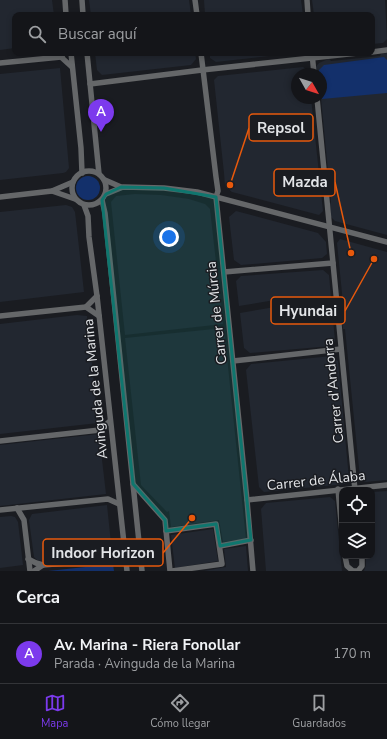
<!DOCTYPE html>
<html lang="es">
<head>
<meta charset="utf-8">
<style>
	:root { --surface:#141519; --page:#1d1e22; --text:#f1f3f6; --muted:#9d9fa2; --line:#333438; --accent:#7c3aed }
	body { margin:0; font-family:"Nunito Sans",sans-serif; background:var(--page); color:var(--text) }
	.controls { position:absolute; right:12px; bottom:12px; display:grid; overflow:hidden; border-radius:8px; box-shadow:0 2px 6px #0003 }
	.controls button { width:36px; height:36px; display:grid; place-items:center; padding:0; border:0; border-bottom:1px solid var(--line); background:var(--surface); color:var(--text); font:20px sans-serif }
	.compass { position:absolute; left:291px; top:68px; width:36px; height:36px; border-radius:50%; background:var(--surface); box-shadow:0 2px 6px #0003; rotate:129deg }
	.you { position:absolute; left:169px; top:237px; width:14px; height:14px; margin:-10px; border:3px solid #fff; border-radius:50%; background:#1a73e8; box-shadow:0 0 0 6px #1a73e833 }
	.badge { display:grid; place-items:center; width:26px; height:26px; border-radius:50%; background:var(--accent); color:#fff; font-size:13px; font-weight:700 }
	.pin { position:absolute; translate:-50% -33px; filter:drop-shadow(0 1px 2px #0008) }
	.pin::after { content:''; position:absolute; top:21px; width:14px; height:12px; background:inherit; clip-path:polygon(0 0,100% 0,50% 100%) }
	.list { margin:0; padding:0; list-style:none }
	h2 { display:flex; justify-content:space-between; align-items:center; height:52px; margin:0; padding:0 16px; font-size:17px }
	h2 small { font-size:13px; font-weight:400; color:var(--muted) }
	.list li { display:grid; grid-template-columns:26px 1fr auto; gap:12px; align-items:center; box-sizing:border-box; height:60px; padding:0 16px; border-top:1px solid var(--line) }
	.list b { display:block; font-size:15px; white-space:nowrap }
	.list p { margin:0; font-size:13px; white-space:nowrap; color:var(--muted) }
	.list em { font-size:13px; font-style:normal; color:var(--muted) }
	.icon { flex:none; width:22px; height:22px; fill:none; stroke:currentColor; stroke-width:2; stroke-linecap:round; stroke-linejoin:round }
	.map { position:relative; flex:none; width:387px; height:571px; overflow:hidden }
	.search { position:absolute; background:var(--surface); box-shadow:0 2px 6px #0003; left:12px; right:12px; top:12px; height:44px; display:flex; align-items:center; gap:10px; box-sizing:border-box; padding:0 14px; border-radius:8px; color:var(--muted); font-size:15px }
	.sheet { height:112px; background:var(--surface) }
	nav { display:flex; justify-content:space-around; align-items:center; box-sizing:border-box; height:56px; border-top:1px solid var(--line); background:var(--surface); font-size:11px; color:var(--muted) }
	nav a { display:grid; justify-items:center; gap:2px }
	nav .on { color:var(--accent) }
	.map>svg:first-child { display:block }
	.built { fill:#222730 }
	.green { fill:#13306b }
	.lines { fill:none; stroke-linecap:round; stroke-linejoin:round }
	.minor { stroke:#656769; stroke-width:5.5 }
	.marked { fill:#0f766e; fill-opacity:0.2; stroke:#0f766e; stroke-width:3; stroke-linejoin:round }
	.labels { text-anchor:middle; stroke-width:3; stroke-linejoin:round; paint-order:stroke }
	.street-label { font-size:14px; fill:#e2e4e7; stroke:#1a1c21 }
	.leader { fill:none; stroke:#e8590c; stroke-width:1.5 }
	.callout-dot { fill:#e8590c; stroke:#1a1c21; stroke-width:1.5 }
	.callout { fill:#1a1c21; stroke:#e8590c; stroke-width:1.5 }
	.callout-label { font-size:15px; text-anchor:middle; font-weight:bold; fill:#e2e4e7 }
</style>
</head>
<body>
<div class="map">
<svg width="387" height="571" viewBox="0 0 387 571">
	<rect width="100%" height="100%" fill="#1a1c21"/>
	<g class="built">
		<path d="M0,0H52L54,15H15V48L0,50Z"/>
		<path d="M89,0H189L191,15H91Z"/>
		<path d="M204,0H301L303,15H205Z"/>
		<path d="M312,0H385L387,39L383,43L372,44V15H314Z"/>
		<path d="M95,53H195L196,59L191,65L102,75L97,70Z"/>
		<path d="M210,53H295L216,62L210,58Z"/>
		<path d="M387,53V235L335,221L331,217L330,204L331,202L321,98V74H316L315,68L319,63L326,60L329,59L331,61L380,56L381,54Z"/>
		<path d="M303,67L308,71L309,74H297V98H311L323,211L319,215L232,192L225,186L224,173L214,80L218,76Z"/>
		<path d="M60,68L69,168L66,172L63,173L0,180V74Z"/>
		<path d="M135,194L161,195L189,199L205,204L210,209L223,324L125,335L111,202L116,196Z"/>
		<path d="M66,205L72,207L75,212L84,292L0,302V212Z"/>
		<path d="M236,211L318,233L326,242L327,254L322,258L241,265L234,260L229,217Z"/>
		<path d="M340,239L387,252V480L365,482L360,478L345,329H343L342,313H344L337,243Z"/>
		<path d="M323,270L329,275L335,341L331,346L250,353L244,348L240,313L293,304V297L239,306L236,281L241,276Z"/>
		<path d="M77,315L87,316L98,423L0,434V324Z"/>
		<path d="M224,328L246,539L223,542L219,520L171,527L169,511L167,512L141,485L125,338Z"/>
		<path d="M332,356L338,361L349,479L345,484L264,492L259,487L246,370L251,364Z"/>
		<path d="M99,434L106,494L0,506V445Z"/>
		<path d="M387,491V571H364L366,565V556H372V492Z"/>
		<path d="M330,497L335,501L342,571H266L261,509L266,503Z"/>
		<path d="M107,505L112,553L41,561L37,560L34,557L29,520L32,514Z"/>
		<path d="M11,516L15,517L18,522L23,565L0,568V517Z"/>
		<path d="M213,529L218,561L175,568L171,535Z"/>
		<path d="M246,546L248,571H204L226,567L224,549Z"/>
	</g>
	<g class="green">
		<path d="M384,57L387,60V93L322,99L321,74H319V70L324,65Z"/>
		<circle cx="88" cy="188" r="12"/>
		<path d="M113,564L114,571H48Z"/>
	</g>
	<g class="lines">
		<g class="minor">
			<path d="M65,0L66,15"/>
			<path d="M82,0L83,15"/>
			<path d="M195,0L197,15"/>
			<path d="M307,0L308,15"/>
			<path d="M372,52L387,50"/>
			<path d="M71,53L81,148L82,173"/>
			<path d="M87,53L99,174"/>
			<path d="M201,53L216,177L218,191L216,197L247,500L253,571"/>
			<path d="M312,53L314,74"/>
			<path d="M61,57L72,67"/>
			<path d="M0,63L61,57L64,53"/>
			<path d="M90,84L202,70L358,53"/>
			<path d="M317,98L355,490"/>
			<circle cx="89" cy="188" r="17"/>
			<path d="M105,180L121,187"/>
			<path d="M52,191L75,199"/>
			<path d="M106,194L123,187L164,188L197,192L387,242"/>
			<path d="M0,197L52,191L73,182"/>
			<path d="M102,200L105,213L142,571"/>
			<path d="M84,205L88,216L89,237L97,296L127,571"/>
			<path d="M224,272L333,263"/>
			<path d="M86,307L99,316"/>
			<path d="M0,316L86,307L97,296"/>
			<path d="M233,361L341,349"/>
			<path d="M0,441L100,430L110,421"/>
			<path d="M133,484L165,520L170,571"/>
			<path d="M338,489L342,532"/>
			<path d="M247,500L387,485"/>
			<path d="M17,508L24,520L30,571"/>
			<path d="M0,510L108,499L119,504"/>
			<path d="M166,531L216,524L222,564L172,571"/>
			<path d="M220,546L251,540"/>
			<path d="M345,556L347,566L353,571H358L362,566V556"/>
			<path d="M28,559L36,563L43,565L79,562L114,557L124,549"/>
			<path d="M34,571L43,565"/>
		</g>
	</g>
	<path class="marked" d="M121,187L164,188L216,197L251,540L220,546L216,524L166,531L165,520L133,484L102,200L106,194Z"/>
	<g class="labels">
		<g class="street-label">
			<text transform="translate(216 313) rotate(-96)" y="5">Carrer de Múrcia</text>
			<text transform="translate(95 389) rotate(-96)" y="5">Avinguda de la Marina</text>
			<text transform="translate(333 391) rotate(-96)" y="5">Carrer d'Andorra</text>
			<text transform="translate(316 480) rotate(-6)" y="5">Carrer de Álaba</text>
		</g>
	</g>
	<path class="leader" d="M230 185L249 128M351 253L335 182M374 259L345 311M192 518L163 553"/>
	<g class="callout-dot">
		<circle cx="230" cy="185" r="4"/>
		<circle cx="351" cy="253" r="4"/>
		<circle cx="374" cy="259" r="4"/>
		<circle cx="192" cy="518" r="4"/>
	</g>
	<g class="callout">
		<rect x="249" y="114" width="64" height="27" rx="4"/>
		<rect x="274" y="169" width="61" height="27" rx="4"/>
		<rect x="271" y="297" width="74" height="27" rx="4"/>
		<rect x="43" y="539" width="120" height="27" rx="4"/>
	</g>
	<g class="callout-label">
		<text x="281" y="133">Repsol</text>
		<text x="305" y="187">Mazda</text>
		<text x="308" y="316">Hyundai</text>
		<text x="103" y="558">Indoor Horizon</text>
	</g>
</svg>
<div class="controls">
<button><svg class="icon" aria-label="locate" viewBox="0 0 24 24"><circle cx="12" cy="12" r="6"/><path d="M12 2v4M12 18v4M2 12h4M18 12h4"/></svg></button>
<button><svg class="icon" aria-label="layers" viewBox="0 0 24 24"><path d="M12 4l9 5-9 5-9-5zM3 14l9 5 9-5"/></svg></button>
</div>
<svg class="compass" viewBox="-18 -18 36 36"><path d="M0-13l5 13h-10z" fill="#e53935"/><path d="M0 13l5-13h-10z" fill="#9d9fa2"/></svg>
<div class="you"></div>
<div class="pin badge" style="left:101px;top:132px">A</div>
<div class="search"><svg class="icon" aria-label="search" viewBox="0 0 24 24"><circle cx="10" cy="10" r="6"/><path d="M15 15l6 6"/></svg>Buscar aquí</div>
</div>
<section class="sheet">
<h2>Cerca<small></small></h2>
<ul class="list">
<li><span class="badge">A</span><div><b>Av. Marina - Riera Fonollar</b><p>Parada · Avinguda de la Marina</p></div><em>170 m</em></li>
</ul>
</section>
<nav>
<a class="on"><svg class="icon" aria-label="map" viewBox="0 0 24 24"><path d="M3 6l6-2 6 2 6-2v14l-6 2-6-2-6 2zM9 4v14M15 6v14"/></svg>Mapa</a>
<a><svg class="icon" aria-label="directions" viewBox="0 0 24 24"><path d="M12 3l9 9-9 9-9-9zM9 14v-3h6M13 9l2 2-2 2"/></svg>Cómo llegar</a>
<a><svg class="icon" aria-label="saved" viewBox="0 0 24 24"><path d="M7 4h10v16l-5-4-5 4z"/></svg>Guardados</a>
</nav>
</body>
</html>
